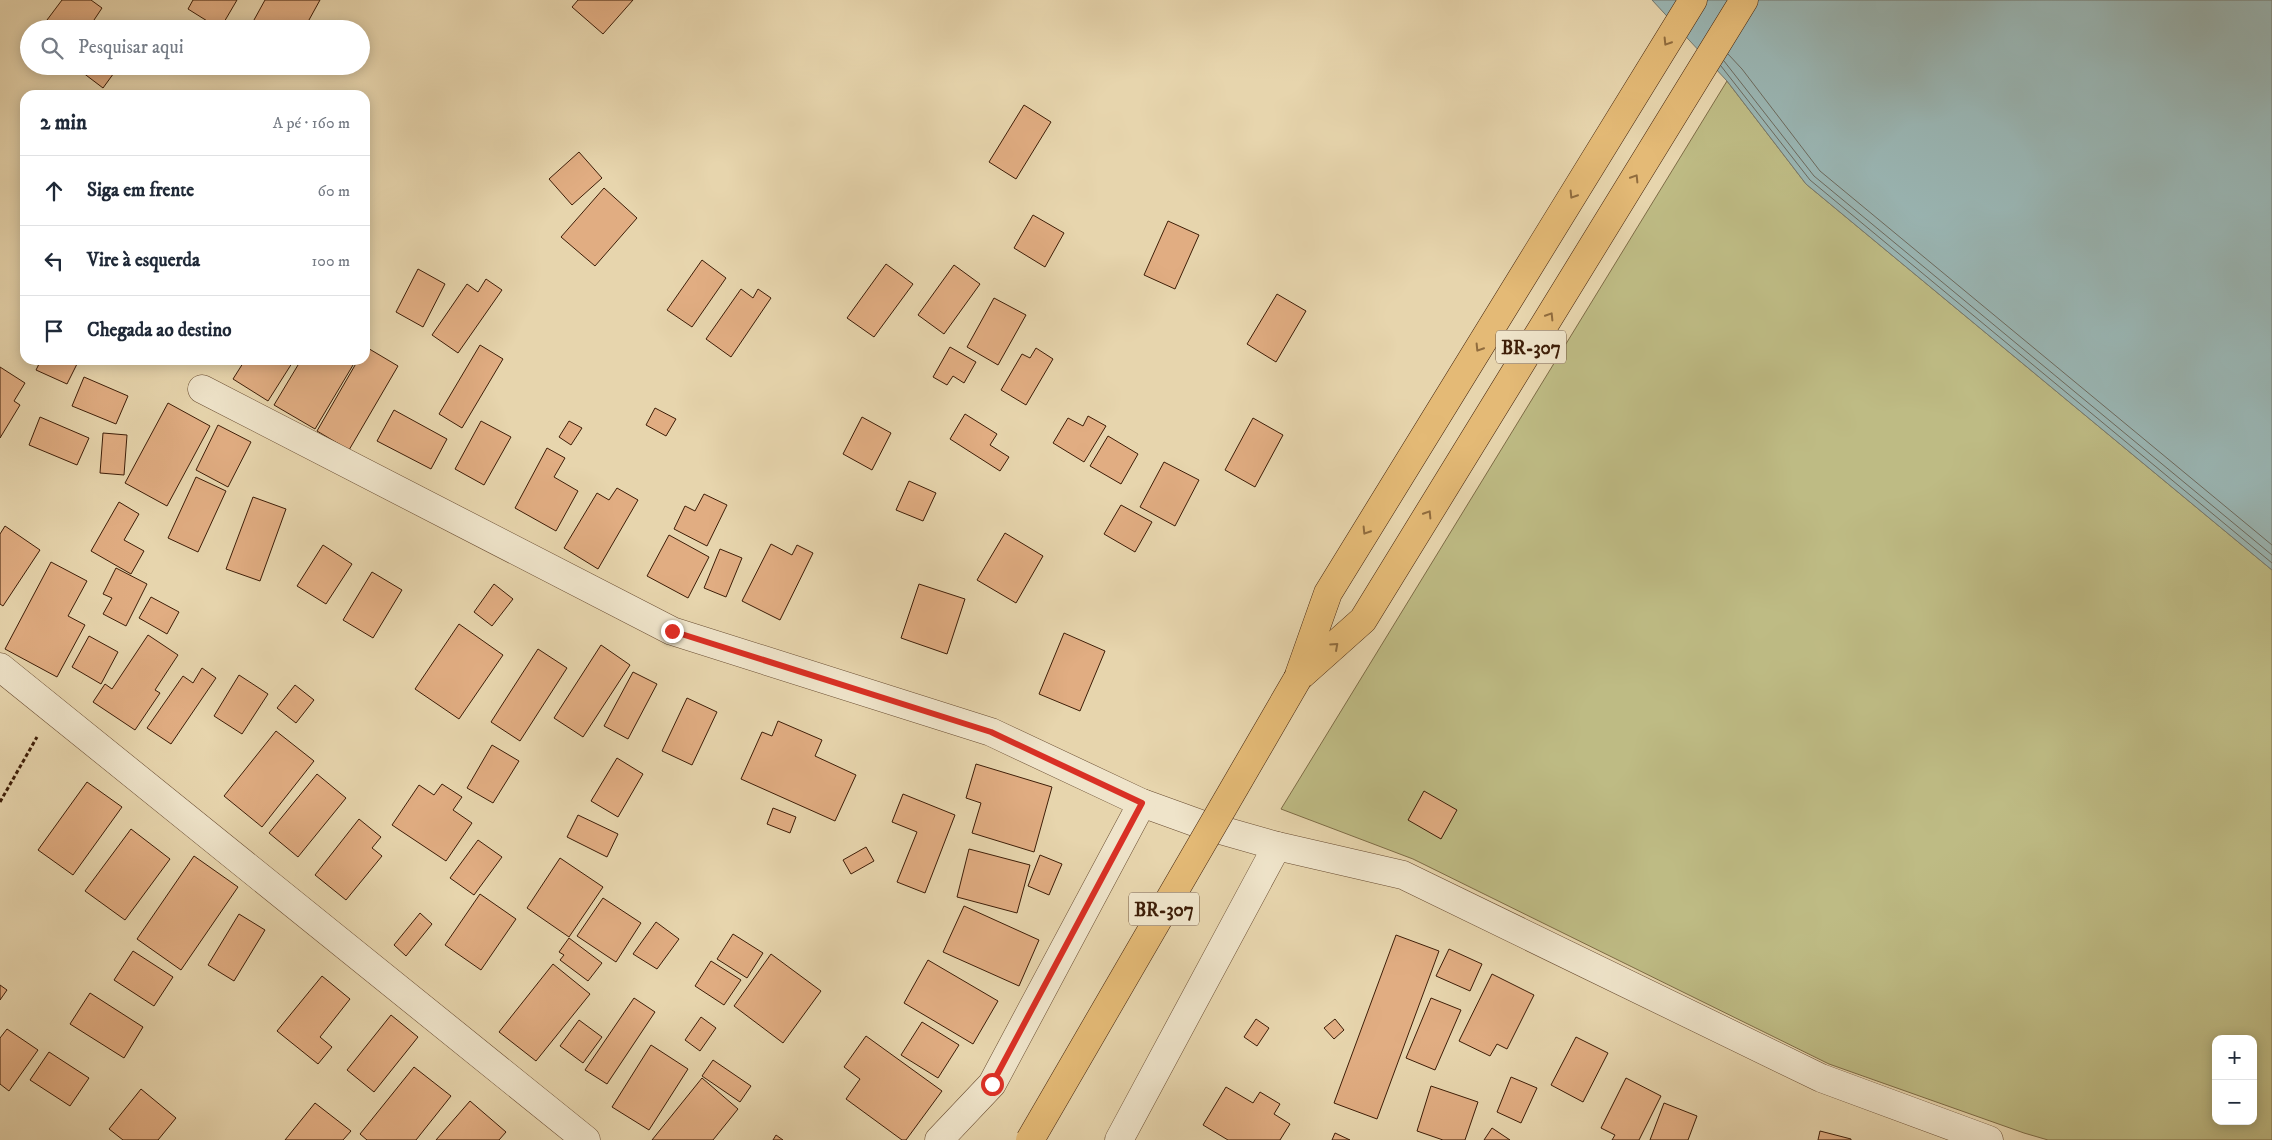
<!DOCTYPE html>
<html lang="pt">
<head>
<meta charset="utf-8">
<style>
	:root { --surface:#fff; --page:#f6f6f7; --text:#1f2937; --muted:#747a83; --line:#e0e1e3 }
	body { margin:0; font-family:"IM FELL DW Pica",serif; background:var(--page); color:var(--text) }
	.controls { position:absolute; right:15px; bottom:15px; display:grid; overflow:hidden; border-radius:10px; box-shadow:0 2px 12px #0003 }
	.controls button { width:45px; height:45px; display:grid; place-items:center; padding:0; border:0; border-bottom:1px solid var(--line); background:var(--surface); color:var(--text); font:25px sans-serif }
	.stop { position:absolute; width:15px; height:15px; margin:-11px; border:4px solid #d93025; border-radius:50%; background:#fff }
	.stop.end { background:#d93025; border-color:#fff; box-shadow:0 1px 5px #0008 }
	.list { margin:0; padding:0; list-style:none }
	h2 { display:flex; justify-content:space-between; align-items:center; height:65px; margin:0; padding:0 20px; font-size:21px }
	h2 small { font-size:16px; font-weight:400; color:var(--muted) }
	.list li { display:grid; grid-template-columns:32px 1fr auto; gap:15px; align-items:center; box-sizing:border-box; height:70px; padding:0 20px; border-top:1px solid var(--line) }
	.list b { display:block; font-size:19px; white-space:nowrap }
	.list em { font-size:16px; font-style:normal; color:var(--muted) }
	.icon { flex:none; width:28px; height:28px; fill:none; stroke:currentColor; stroke-width:2; stroke-linecap:round; stroke-linejoin:round }
	.map { position:relative; flex:none; width:2272px; height:1140px; overflow:hidden }
	.search { position:absolute; background:var(--surface); box-shadow:0 2px 12px #0003; left:20px; top:20px; width:350px; height:55px; display:flex; align-items:center; gap:12px; box-sizing:border-box; padding:0 18px; border-radius:28px; color:var(--muted); font-size:19px }
	.panel { position:absolute; background:var(--surface); box-shadow:0 2px 12px #0003; left:20px; top:90px; width:350px; height:275px; border-radius:15px }
	.map>svg:first-child { display:block }
	.green { fill:#bebb84; stroke:#7e6c46; fill-rule:evenodd }
	.water { fill:#9ab6b4; stroke:#75796f }
	.lines { fill:none; stroke-linecap:round; stroke-linejoin:round }
	.shore { stroke:#6c6a5e; stroke-width:1 }
	.building { fill:#e1ad82; stroke:#3d1d07 }
	.minor-casing { stroke:#684b30; stroke-width:29 }
	.primary-casing { stroke:#3d1d07; stroke-width:29 }
	.path { stroke:#3d1d07; stroke-width:3; stroke-dasharray:4 2.5; stroke-linecap:butt }
	.minor { stroke:#efe4ca; stroke-width:28 }
	.primary { stroke:#e4ba76; stroke-width:28 }
	.primary-bridge-casing { stroke:#3d1d07; stroke-width:29; stroke-linecap:butt }
	.primary-bridge { stroke:#e4ba76; stroke-width:28 }
	.oneway { stroke:#906c3e }
	.route { stroke:#d93025; stroke-width:6 }
	.labels { text-anchor:middle; stroke-width:4; stroke-linejoin:round; paint-order:stroke }
	.shield { fill:#efe4ca; stroke:#725942; stroke-width:1 }
	.shield-label { font-size:19px; font-weight:bold; fill:#3d1d07 }
</style>
</head>
<body>
<div class="map">
<svg width="2272" height="1140" viewBox="0 0 2272 1140">
	<rect width="100%" height="100%" fill="#e7d5ad"/>
	<filter id="stains"><feTurbulence type="fractalNoise" baseFrequency=".004" numOctaves="4"/><feColorMatrix values="0 0 0 0 .2 0 0 0 0 .09 0 0 0 0 .02 0 0 0 .5 -.17"/></filter>
	<radialGradient id="worn" r=".72"><stop offset=".6" stop-color="#630" stop-opacity="0"/><stop offset="1" stop-color="#630" stop-opacity=".3"/></radialGradient>
	<path class="green" d="M1727,81L1806,184L2272,570V1140H2048L2024,1133L1829,1064L1413,859L1281,809ZM2216,1039H2253V1121H2216Z"/>
	<path class="water" d="M1652,0H2272V570L1806,184L1727,81Z"/>
	<g class="lines">
		<g class="shore">
			<path d="M1728,54L1742,69L1820,171L2272,545"/>
			<path d="M1724,61L1814,176L2272,555"/>
			<path d="M1721,66L1810,180L2272,563"/>
		</g>
	</g>
	<g class="building">
		<path d="M62,0H91L102,8L88,29H59L47,20Z"/>
		<path d="M193,0H237L220,29L188,9Z"/>
		<path d="M265,0H320L304,29H249Z"/>
		<path d="M578,0H633L603,34L572,7Z"/>
		<path d="M74,66H119L103,88Z"/>
		<path d="M1024,105L1051,122L1016,179L989,162Z"/>
		<path d="M579,152L602,178L572,205L549,179Z"/>
		<path d="M604,188L637,218L595,266L561,237Z"/>
		<path d="M1033,215L1064,233L1045,267L1014,248Z"/>
		<path d="M1168,221L1199,235L1175,289L1144,275Z"/>
		<path d="M702,260L726,278L692,327L667,310Z"/>
		<path d="M886,264L913,284L874,337L847,318Z"/>
		<path d="M954,265L980,284L944,334L918,315Z"/>
		<path d="M418,269L445,284L423,327L396,312Z"/>
		<path d="M486,279L502,290L458,353L432,335L467,284L478,292Z"/>
		<path d="M741,289L753,298L758,289L771,298L731,357L706,339Z"/>
		<path d="M1277,294L1306,311L1276,362L1247,344Z"/>
		<path d="M994,298L1026,315L998,365L967,347Z"/>
		<path d="M480,345L503,359L462,428L439,414Z"/>
		<path d="M366,347L398,366L349,450L317,431L358,360H365Z"/>
		<path d="M950,347L976,362L964,383L953,376L947,385L933,377Z"/>
		<path d="M1036,348L1053,359L1026,405L1001,390L1022,354L1030,358Z"/>
		<path d="M41,360H79L67,384L36,370Z"/>
		<path d="M245,360H294L268,401L233,379Z"/>
		<path d="M301,360H356L315,429L274,405Z"/>
		<path d="M0,367L25,383L14,401L20,405L0,438Z"/>
		<path d="M84,377L128,396L116,424L72,406Z"/>
		<path d="M168,403L210,426L167,506L125,483Z"/>
		<path d="M655,408L676,419L666,436L646,425Z"/>
		<path d="M394,410L447,439L431,469L377,441Z"/>
		<path d="M965,414L997,434L990,445L1009,457L1000,471L950,439Z"/>
		<path d="M1088,416L1106,426L1084,462L1053,443L1068,418L1083,426Z"/>
		<path d="M40,417L89,438L77,465L29,445Z"/>
		<path d="M862,417L891,433L872,470L843,454Z"/>
		<path d="M1253,418L1283,435L1255,487L1225,470Z"/>
		<path d="M481,421L511,437L484,485L455,469Z"/>
		<path d="M569,421L582,428L571,445L559,437Z"/>
		<path d="M218,425L251,442L228,487L196,470Z"/>
		<path d="M103,433L127,435L124,475L100,473Z"/>
		<path d="M1108,436L1138,454L1121,484L1090,466Z"/>
		<path d="M547,448L565,458L554,477L578,491L556,531L515,508Z"/>
		<path d="M1164,462L1199,480L1175,526L1140,507Z"/>
		<path d="M196,477L226,491L198,552L168,538Z"/>
		<path d="M909,481L936,493L923,521L896,510Z"/>
		<path d="M617,488L638,500L598,569L564,548L597,493L609,500Z"/>
		<path d="M704,494L727,505L707,546L674,529L685,506L695,511Z"/>
		<path d="M253,497L286,509L260,581L226,569Z"/>
		<path d="M119,502L139,514L124,540L144,551L131,574L91,551Z"/>
		<path d="M1121,505L1152,522L1135,552L1104,534Z"/>
		<path d="M5,526L40,550L3,606L0,604V534Z"/>
		<path d="M1005,533L1043,556L1016,603L977,580Z"/>
		<path d="M669,535L709,557L688,598L647,576Z"/>
		<path d="M771,544L792,555L797,545L813,553L780,620L742,601Z"/>
		<path d="M323,545L352,564L326,604L297,586Z"/>
		<path d="M720,549L742,558L726,597L704,588Z"/>
		<path d="M51,562L87,581L68,616L85,625L57,677L5,649Z"/>
		<path d="M116,568L147,584L126,626L103,614L112,598L103,594Z"/>
		<path d="M372,572L402,590L373,638L343,620Z"/>
		<path d="M494,584L513,599L492,626L474,612Z"/>
		<path d="M919,584L965,599L947,654L901,638Z"/>
		<path d="M151,597L179,612L167,634L139,618Z"/>
		<path d="M459,624L503,655L459,719L415,689Z"/>
		<path d="M1064,633L1105,651L1080,711L1039,694Z"/>
		<path d="M148,635L178,655L155,690L160,693L135,730L93,702L105,684L112,689Z"/>
		<path d="M89,636L118,652L101,684L72,667Z"/>
		<path d="M601,645L630,665L583,737L554,718Z"/>
		<path d="M538,649L567,668L520,741L491,722Z"/>
		<path d="M202,668L216,678L171,744L147,728L183,676L193,683Z"/>
		<path d="M633,672L657,684L628,739L604,726Z"/>
		<path d="M239,675L268,694L242,734L214,716Z"/>
		<path d="M295,685L314,700L296,723L277,708Z"/>
		<path d="M687,698L717,712L692,765L662,751Z"/>
		<path d="M778,721L822,740L815,756L856,775L835,821L741,779L762,732L772,736Z"/>
		<path d="M276,731L314,761L262,827L224,796Z"/>
		<path d="M492,745L519,761L493,803L467,788Z"/>
		<path d="M617,758L643,774L618,817L591,801Z"/>
		<path d="M976,764L1052,787L1034,852L972,833L981,803L966,798Z"/>
		<path d="M317,774L346,798L298,857L269,833Z"/>
		<path d="M87,782L122,807L73,875L38,850Z"/>
		<path d="M442,784L462,797L453,810L472,823L446,861L392,825L419,785L434,795Z"/>
		<path d="M1424,791L1457,810L1441,839L1408,820Z"/>
		<path d="M903,794L955,815L925,893L897,882L917,832L892,822Z"/>
		<path d="M773,808L796,817L790,833L767,824Z"/>
		<path d="M578,815L618,834L607,857L567,837Z"/>
		<path d="M359,819L381,837L372,848L382,856L346,900L315,875Z"/>
		<path d="M131,829L170,859L125,920L85,891Z"/>
		<path d="M478,840L502,857L474,895L450,878Z"/>
		<path d="M866,847L874,861L851,874L843,860Z"/>
		<path d="M969,849L1030,865L1017,913L957,897Z"/>
		<path d="M1040,855L1062,864L1049,895L1028,886Z"/>
		<path d="M194,856L238,887L181,970L137,939Z"/>
		<path d="M560,858L603,887L569,937L527,908Z"/>
		<path d="M480,894L516,919L481,970L445,945Z"/>
		<path d="M603,898L641,923L616,962L577,936Z"/>
		<path d="M964,906L1039,940L1019,986L943,952Z"/>
		<path d="M420,913L432,924L406,956L394,945Z"/>
		<path d="M239,914L265,930L234,981L208,965Z"/>
		<path d="M656,922L679,939L657,969L633,954Z"/>
		<path d="M733,934L763,953L747,978L717,959Z"/>
		<path d="M1396,935L1439,951L1377,1119L1334,1103Z"/>
		<path d="M569,938L602,963L588,981L560,960L564,955L559,952Z"/>
		<path d="M1449,949L1482,964L1470,991L1436,976Z"/>
		<path d="M133,951L173,977L154,1006L114,980Z"/>
		<path d="M771,954L821,991L783,1043L734,1006Z"/>
		<path d="M928,960L998,1001L973,1044L904,1003Z"/>
		<path d="M711,961L741,980L724,1005L695,986Z"/>
		<path d="M553,964L590,994L536,1061L499,1032Z"/>
		<path d="M1492,974L1534,995L1507,1049L1497,1044L1490,1056L1459,1041Z"/>
		<path d="M322,976L350,999L320,1037L332,1047L318,1064L277,1031Z"/>
		<path d="M0,985L7,990L0,1000Z"/>
		<path d="M90,993L143,1027L124,1058L70,1024Z"/>
		<path d="M634,998L655,1012L607,1084L585,1070Z"/>
		<path d="M1431,998L1461,1010L1435,1070L1406,1058Z"/>
		<path d="M391,1015L418,1037L374,1092L347,1070Z"/>
		<path d="M701,1017L716,1028L700,1051L685,1040Z"/>
		<path d="M1256,1019L1269,1028L1257,1046L1244,1037Z"/>
		<path d="M1335,1019L1344,1030L1334,1039L1324,1028Z"/>
		<path d="M579,1020L602,1037L583,1063L560,1046Z"/>
		<path d="M922,1022L959,1045L938,1078L901,1055Z"/>
		<path d="M7,1029L38,1050L9,1091L0,1084V1038Z"/>
		<path d="M866,1036L942,1091L906,1140H902L846,1099L860,1079L844,1067Z"/>
		<path d="M1576,1037L1608,1053L1583,1102L1551,1085Z"/>
		<path d="M651,1045L688,1069L649,1130L612,1107Z"/>
		<path d="M49,1052L89,1078L70,1106L30,1080Z"/>
		<path d="M713,1060L751,1086L740,1102L702,1076Z"/>
		<path d="M414,1067L451,1096L416,1140H367L360,1134Z"/>
		<path d="M1511,1077L1537,1088L1521,1123L1497,1112Z"/>
		<path d="M702,1078L738,1109L713,1140H652Z"/>
		<path d="M1626,1078L1661,1096L1639,1140H1612L1615,1135L1601,1128Z"/>
		<path d="M1431,1086L1478,1102L1465,1140H1443L1417,1131Z"/>
		<path d="M1226,1087L1253,1103L1260,1092L1280,1104L1274,1114L1290,1124L1280,1140H1228L1203,1125Z"/>
		<path d="M141,1089L176,1118L158,1140H123L109,1129Z"/>
		<path d="M470,1101L506,1132L499,1140H436Z"/>
		<path d="M315,1103L351,1131L343,1140H285Z"/>
		<path d="M1664,1103L1697,1116L1688,1140H1650Z"/>
		<path d="M1492,1128L1510,1140H1484Z"/>
		<path d="M1820,1131L1851,1139V1140H1818Z"/>
		<path d="M1335,1133L1350,1140H1332Z"/>
		<path d="M776,1135L783,1140H773Z"/>
	</g>
	<g class="lines">
		<defs>
			<g id="minor">
				<path d="M202,389L672,631L991,732L1142,803L1203,825L1277,846L1403,875L1821,1078L1989,1140"/>
				<path d="M0,667L586,1140"/>
				<path d="M939,1140L992,1084L1142,803"/>
				<path d="M1119,1140L1277,846"/>
			</g>
			<g id="primary">
				<path d="M1299,675L1328,593L1693,0"/>
				<path d="M1298,678L1363,620L1744,0"/>
			</g>
		</defs>
		<use href="#minor" class="minor-casing"/>
		<use href="#primary" class="primary-casing"/>
		<path class="path" d="M0,802L37,737"/>
		<use href="#minor" class="minor"/>
		<use href="#primary" class="primary"/>
		<defs>
			<path id="primary-bridge" d="M1030,1140L1298,678"/>
		</defs>
		<use href="#primary-bridge" class="primary-bridge-casing"/>
		<use href="#primary-bridge" class="primary-bridge"/>
	</g>
	<defs><path id="oneway-chevron" d="M-2-3.5L2.5 0L-2 3.5" fill="none" stroke-width="1.6" stroke-linecap="round" stroke-linejoin="round" transform="scale(1.25)"/></defs>
	<g class="oneway">
		<use href="#oneway-chevron" transform="translate(1667 42) rotate(122)"/>
		<use href="#oneway-chevron" transform="translate(1635 178) rotate(-58)"/>
		<use href="#oneway-chevron" transform="translate(1573 195) rotate(122)"/>
		<use href="#oneway-chevron" transform="translate(1550 316) rotate(-58)"/>
		<use href="#oneway-chevron" transform="translate(1479 348) rotate(122)"/>
		<use href="#oneway-chevron" transform="translate(1428 514) rotate(-58)"/>
		<use href="#oneway-chevron" transform="translate(1366 531) rotate(122)"/>
		<use href="#oneway-chevron" transform="translate(1335 646) rotate(-42)"/>
	</g>
	<g class="lines">
		<path class="route" d="M672,631L991,732L1142,803L992,1084"/>
	</g>
	<g class="labels">
		<g class="shield">
			<rect x="1496" y="330.5" width="70" height="33" rx="4"/>
			<rect x="1129" y="892.5" width="70" height="33" rx="4"/>
		</g>
		<g class="shield-label">
			<text x="1531" y="354">BR-307</text>
			<text x="1164" y="916">BR-307</text>
		</g>
	</g>
	<rect width="100%" height="100%" filter="url(#stains)"/>
	<rect width="100%" height="100%" fill="url(#worn)"/>
</svg>
<div class="controls">
<button>+</button>
<button>−</button>
</div>
<div class="stop" style="left:992px;top:1084px"></div>
<div class="stop end" style="left:672px;top:631px"></div>
<div class="search"><svg class="icon" aria-label="search" viewBox="0 0 24 24"><circle cx="10" cy="10" r="6"/><path d="M15 15l6 6"/></svg>Pesquisar aqui</div>
<section class="panel">
<h2>2 min<small>A pé · 160 m</small></h2>
<ul class="list">
<li><svg class="icon" aria-label="ahead" viewBox="0 0 24 24"><path d="M12 20V5M6 11l6-6 6 6"/></svg><div><b>Siga em frente</b></div><em>60 m</em></li>
<li><svg class="icon" aria-label="left" viewBox="0 0 24 24"><path d="M17 20v-9H6M10 6l-5 5 5 5"/></svg><div><b>Vire à esquerda</b></div><em>100 m</em></li>
<li><svg class="icon" aria-label="arrive" viewBox="0 0 24 24"><path d="M6 21V4h12l-3 4 3 4H6"/></svg><div><b>Chegada ao destino</b></div></li>
</ul>
</section>
</div>
</body>
</html>
